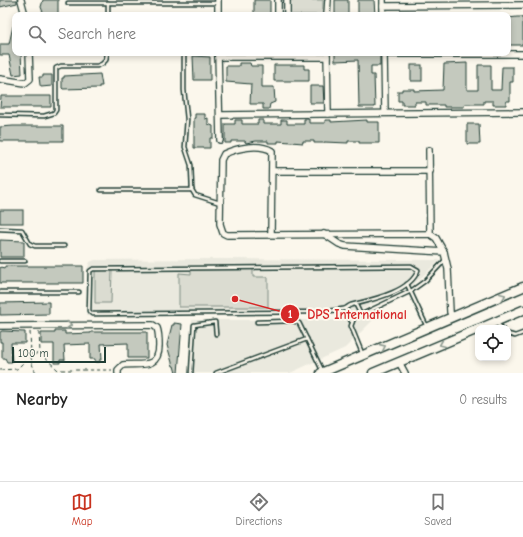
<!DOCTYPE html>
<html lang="en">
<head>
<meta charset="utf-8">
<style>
	:root { --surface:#fff; --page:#f2f2f2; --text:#222; --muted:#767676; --line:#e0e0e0; --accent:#c8321e }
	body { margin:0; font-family:"Comic Neue",sans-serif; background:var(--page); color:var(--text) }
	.controls { position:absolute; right:12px; bottom:12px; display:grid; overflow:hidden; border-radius:8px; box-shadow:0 2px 6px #0003 }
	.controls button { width:36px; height:36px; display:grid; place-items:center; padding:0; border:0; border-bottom:1px solid var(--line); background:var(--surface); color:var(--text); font:20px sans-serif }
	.scale { position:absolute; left:12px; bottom:10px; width:94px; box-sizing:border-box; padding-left:4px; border:2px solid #1f3d34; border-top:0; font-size:11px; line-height:14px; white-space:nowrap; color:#1f3d34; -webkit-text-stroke:3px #fbf7ec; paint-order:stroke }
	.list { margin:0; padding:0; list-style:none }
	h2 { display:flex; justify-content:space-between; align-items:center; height:52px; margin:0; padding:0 16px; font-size:17px }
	h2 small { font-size:13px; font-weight:400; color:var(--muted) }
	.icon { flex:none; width:22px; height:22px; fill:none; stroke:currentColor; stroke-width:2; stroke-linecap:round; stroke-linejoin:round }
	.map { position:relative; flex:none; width:523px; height:373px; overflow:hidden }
	.search { position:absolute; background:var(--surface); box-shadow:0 2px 6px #0003; left:12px; right:12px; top:12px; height:44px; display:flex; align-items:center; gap:10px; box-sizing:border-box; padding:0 14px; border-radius:8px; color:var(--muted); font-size:15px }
	.sheet { height:108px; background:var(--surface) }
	nav { display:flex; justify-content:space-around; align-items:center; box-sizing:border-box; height:56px; border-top:1px solid var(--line); background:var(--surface); font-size:11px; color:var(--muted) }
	nav a { display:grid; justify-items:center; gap:2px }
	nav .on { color:var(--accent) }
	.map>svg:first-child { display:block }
	.built { fill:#eae9de }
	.green { fill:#dbdcd1; stroke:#7d8c82 }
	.building { fill:#c4c9be; stroke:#1f3d34 }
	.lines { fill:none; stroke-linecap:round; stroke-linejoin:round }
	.service-casing { stroke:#1f3d34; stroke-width:5.5 }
	.minor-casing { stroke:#1f3d34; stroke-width:8 }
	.secondary-casing { stroke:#1f3d34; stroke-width:11 }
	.path { stroke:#1f3d34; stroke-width:1; stroke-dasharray:4 3; stroke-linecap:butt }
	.service { stroke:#fbf7ec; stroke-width:2.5 }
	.minor { stroke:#fbf7ec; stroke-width:5.5 }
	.secondary { stroke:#fbf7ec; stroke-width:8 }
	.oneway { stroke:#8d9a90 }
	.leader { fill:none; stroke:#d62828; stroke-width:1.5 }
	.callout-dot { fill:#d62828; stroke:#fbf7ec; stroke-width:1.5 }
	.mark-label { font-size:12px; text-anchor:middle; font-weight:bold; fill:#fff }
	.callout-label { font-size:13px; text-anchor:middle; font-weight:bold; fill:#d62828; stroke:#fbf7ec; stroke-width:4; stroke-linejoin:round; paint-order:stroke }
</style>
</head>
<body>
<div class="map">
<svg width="523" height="373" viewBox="0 0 523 373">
	<rect width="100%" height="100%" fill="#fbf7ec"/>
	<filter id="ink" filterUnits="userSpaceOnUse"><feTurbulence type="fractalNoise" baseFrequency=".025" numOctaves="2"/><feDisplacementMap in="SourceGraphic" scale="8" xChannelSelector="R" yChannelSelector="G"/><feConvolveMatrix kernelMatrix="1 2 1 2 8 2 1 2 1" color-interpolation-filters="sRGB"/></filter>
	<g filter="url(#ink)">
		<g class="built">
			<path d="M95,260L214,259L440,260L413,285L354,313L87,316V269L90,262Z"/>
			<path d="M192,320H373L345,348L290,373H193Z"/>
		</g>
		<g class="green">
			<rect x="281" y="0" width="42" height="15"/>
			<path d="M253,269V277H268V307H179V273L191,274V270Z"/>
			<path d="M112,270L111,303H95V271Z"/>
		</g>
		<g class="building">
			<path d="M0,0H17V3L0,7Z"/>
			<path d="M43,0H58V15H44L41,7Z"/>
			<rect x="254" y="0" width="16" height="15"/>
			<rect x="335" y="0" width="13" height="15"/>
			<path d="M358,0H374L375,15H358Z"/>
			<path d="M517,17H523V45H508V18Z"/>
			<path d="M13,26H15V53H21L22,74L13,75L9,55H0V44H9Z"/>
			<path d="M335,53H380V66H371V75H374L375,107H359L358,60L335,61Z"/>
			<path d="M193,56L210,57V80H194Z"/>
			<path d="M239,63H250L251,66H262V87H274L275,102L270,104L269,109H263V104H250L251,84L226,82V66H239Z"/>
			<path d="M467,63V90H478V65H491V90H501L502,67H513V82H510V101H506V105H493V101H484V104H464V107H444V105H426V102H415V105H402V101H398V91H402V89H414V91L443,90L444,64Z"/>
			<path d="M274,65H304V69H309V81H274Z"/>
			<rect x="411" y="65" width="11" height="16"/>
			<path d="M100,74L102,86H99V88L63,89L62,88V78H64V76Z"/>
			<path d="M43,75H52V86L41,87L40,85L39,77H43Z"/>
			<path d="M310,86H323L324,103H310Z"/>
			<path d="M1,96H51V107H0Z"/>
			<path d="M195,114H205V119L208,118V124L213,126V138H210V148H194V118H195Z"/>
			<path d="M304,119H309V123H325V120H331V122L367,120V122H379V143H359V141H348V143L324,142V143H314V141H303V143L278,141V143H268V141H256L246,143L245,141H231V143H225V124H235V120H242V124H258V120H263V124H281V120H287V124H304Z"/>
			<path d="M467,124H479L480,144H467Z"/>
			<path d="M13,126H63V141H0V127Z"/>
			<rect x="0" y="210" width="23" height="13"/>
			<path d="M0,240L24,241V257H0Z"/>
			<path d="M5,266H83V283H0V267L5,268Z"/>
			<path d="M49,302V314L0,315V303Z"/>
			<path d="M174,323L182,324L178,373H176L174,366H173L167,345L172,325H174Z"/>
			<path d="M2,331L25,332V343H11L12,362H7L5,358H2V342H0V332Z"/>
			<path d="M55,331H65V334L91,333V332H147V358H128V343L101,344L102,359H100V362H95V359H90V344L64,345L65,360H60V363H54V344H41V333H55Z"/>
		</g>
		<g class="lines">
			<defs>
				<g id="service">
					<path d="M68,3H217"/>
					<path d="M108,15V3"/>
					<path d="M184,53V90L187,119L185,147L191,165L192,190L195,195L220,203"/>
					<path d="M0,115L44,116L54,113L56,110V68L61,66H97L102,64L106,60L107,53"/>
					<path d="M101,190H192"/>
					<path d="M0,229L22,230L30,244L35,246H64"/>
					<path d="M0,261H25"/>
					<path d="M411,266L418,270C411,292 371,300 351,305C348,306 346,309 343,309C334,311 324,311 315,312L92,314L89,311L90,271L93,269Z"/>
					<path d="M407,284L427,327"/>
					<path d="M0,292H79"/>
					<path d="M356,305L361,315"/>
					<path d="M345,309L351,321"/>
					<path d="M257,322L293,321L299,323L322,370"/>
					<path d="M497,324L502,328"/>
					<path d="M508,334L515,336L523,333"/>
					<path d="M362,353L351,326L354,318L411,291L425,281L446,259"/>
					<path d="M191,373L194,325L215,322L216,334"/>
					<path d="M216,373L307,339"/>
				</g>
				<g id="minor">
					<path d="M21,0L25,15"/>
					<path d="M278,0V15"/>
					<path d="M383,0V15"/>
					<path d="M383,6L523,5"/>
					<path d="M218,15V0"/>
					<path d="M287,15V0"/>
					<path d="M327,15L328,0"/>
					<path d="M218,53L220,140"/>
					<path d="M384,53L385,113"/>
					<path d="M327,54L328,114"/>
					<path d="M384,54H523"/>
					<path d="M218,57H327"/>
					<path d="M0,79L25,83L30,79L29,53"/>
					<path d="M220,115L523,112"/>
					<path d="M429,150L430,234"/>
					<path d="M272,171H430"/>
					<path d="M271,234L272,151C259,143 237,148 224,154L221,160L220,224L223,233L227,235L430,234L436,238L444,252"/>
					<path d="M324,234L339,244L345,246L444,252L448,269L450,312L452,318"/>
					<path d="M0,326L153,325L157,328C159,333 159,340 159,346C159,370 139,363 123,365L118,370V373"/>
					<path d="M399,362L405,373"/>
				</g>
				<g id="secondary">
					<path d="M481,328L523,310"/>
					<path d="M321,373L523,287"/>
					<path d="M373,373L478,329"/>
				</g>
			</defs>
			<use href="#service" class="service-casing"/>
			<use href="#minor" class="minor-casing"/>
			<use href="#secondary" class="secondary-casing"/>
			<g class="path">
				<path d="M39,332L40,353"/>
				<path d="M0,370L17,369L31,355L30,331"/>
				<path d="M36,373L32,364L31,355L40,353L58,370H112"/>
			</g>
			<use href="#service" class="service"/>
			<use href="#minor" class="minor"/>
			<use href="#secondary" class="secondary"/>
		</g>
		<defs><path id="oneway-chevron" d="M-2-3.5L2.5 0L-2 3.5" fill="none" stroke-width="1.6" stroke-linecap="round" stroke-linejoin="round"/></defs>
		<g class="oneway">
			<use href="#oneway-chevron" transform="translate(503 296) rotate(-23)"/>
			<use href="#oneway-chevron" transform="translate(69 325)"/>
			<use href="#oneway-chevron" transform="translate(442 344) rotate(157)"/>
			<use href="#oneway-chevron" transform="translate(383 347) rotate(-24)"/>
		</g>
	</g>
	<path class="leader" d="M235 299L290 314"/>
	<g class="callout-dot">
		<circle cx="235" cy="299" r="4"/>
		<circle cx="290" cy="314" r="10"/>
	</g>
	<g class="mark-label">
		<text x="290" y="318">1</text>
	</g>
	<g class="callout-label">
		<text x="357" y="319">DPS International</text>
	</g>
</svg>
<div class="controls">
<button><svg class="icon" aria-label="locate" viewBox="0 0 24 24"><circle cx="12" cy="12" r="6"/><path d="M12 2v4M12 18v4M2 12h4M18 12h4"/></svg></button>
</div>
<div class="scale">100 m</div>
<div class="search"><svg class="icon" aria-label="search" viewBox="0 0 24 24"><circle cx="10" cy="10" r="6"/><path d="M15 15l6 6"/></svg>Search here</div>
</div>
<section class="sheet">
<h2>Nearby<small>0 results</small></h2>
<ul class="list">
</ul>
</section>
<nav>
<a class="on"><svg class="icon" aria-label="map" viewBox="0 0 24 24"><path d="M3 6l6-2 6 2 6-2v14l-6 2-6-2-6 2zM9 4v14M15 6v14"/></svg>Map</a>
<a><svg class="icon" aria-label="directions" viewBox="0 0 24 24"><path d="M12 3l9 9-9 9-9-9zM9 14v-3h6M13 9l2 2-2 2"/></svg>Directions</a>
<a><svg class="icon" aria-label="saved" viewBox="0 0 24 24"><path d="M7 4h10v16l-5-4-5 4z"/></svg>Saved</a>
</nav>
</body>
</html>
